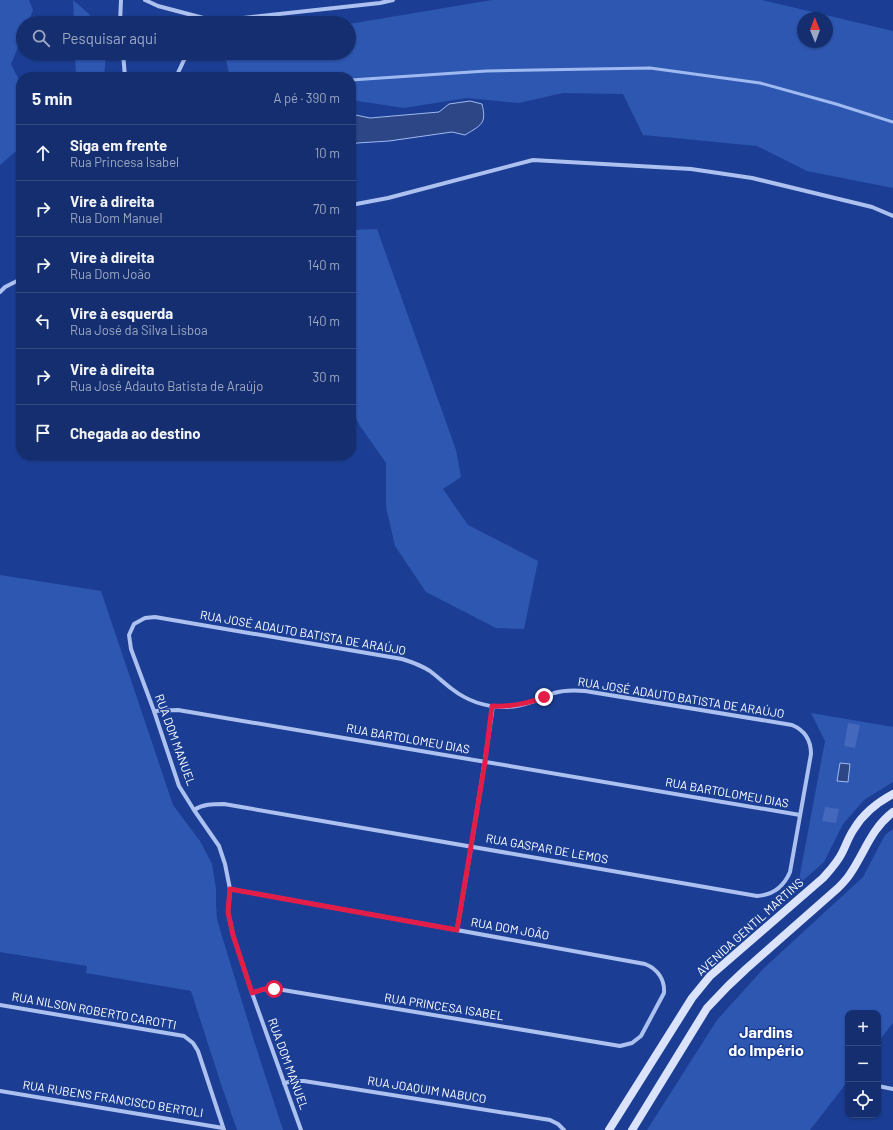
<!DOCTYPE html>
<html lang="pt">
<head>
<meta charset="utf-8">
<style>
	:root { --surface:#142e6f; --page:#213a77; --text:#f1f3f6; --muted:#9da8c3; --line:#334a82 }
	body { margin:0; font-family:Barlow,sans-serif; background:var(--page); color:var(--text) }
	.controls { position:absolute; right:12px; bottom:12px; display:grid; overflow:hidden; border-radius:8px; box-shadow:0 1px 3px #0004 }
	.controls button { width:36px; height:36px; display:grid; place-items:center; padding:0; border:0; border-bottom:1px solid var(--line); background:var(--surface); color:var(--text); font:20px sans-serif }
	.compass { position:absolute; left:797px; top:12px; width:36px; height:36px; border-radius:50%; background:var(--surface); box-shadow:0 1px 3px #0004; rotate:359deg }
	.stop { position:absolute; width:12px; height:12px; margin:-9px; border:3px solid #e11d48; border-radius:50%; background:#fff }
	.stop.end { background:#e11d48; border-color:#fff; box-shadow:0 1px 4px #0008 }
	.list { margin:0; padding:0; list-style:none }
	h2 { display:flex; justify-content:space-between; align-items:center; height:52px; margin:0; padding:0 16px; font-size:17px }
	h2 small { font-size:13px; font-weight:400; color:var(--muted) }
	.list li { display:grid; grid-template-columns:26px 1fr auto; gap:12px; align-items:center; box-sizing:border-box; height:56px; padding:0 16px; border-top:1px solid var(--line) }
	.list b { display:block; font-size:15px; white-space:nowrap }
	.list p { margin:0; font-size:13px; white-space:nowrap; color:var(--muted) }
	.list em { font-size:13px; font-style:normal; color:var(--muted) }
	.icon { flex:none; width:22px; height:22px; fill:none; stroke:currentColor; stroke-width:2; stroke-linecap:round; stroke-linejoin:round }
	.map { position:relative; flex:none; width:893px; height:1130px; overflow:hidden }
	.search { position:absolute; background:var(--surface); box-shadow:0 1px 3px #0004; left:16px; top:16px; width:340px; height:44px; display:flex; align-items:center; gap:10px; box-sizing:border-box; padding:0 14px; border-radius:22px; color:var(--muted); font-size:15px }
	.panel { position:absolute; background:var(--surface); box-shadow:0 1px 3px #0004; left:16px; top:72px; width:340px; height:388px; border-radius:16px }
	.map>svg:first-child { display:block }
	.green { fill:#2e57b2; fill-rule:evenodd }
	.water { fill:#2d4686; stroke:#9fbaf1 }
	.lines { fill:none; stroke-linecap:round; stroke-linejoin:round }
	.stream { stroke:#9fbaf1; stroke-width:3 }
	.building { fill:#4468bb }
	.street { stroke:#acc1ef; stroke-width:4 }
	.secondary { stroke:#dae3fb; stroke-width:8 }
	.route { stroke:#e11d48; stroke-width:5 }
	.labels { text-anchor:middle; stroke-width:3; stroke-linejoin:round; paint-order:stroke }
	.street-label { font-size:12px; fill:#fff; stroke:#1b3e94 }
	.district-label { font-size:16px; font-weight:bold; fill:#fff; stroke:#1b3e94 }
</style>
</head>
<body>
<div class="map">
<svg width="893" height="1130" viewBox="0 0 893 1130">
	<rect width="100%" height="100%" fill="#1b3e94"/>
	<g class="green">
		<path d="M0,0H29L33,10L28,23H23V35L11,64L21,84V147L0,165Z"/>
		<path d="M73,0L89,14L93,23H74Z"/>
		<path d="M492,0H762L893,31V188L807,171L757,146L643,135L623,94L563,93L519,103L467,98L404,108L351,100V77H230L225,56L234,53H349V24ZM803,18H827V42H803Z"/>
		<path d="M75,53H106V55L104,77H76Z"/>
		<path d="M377,229L456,450L461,477L443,489L468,525L538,561L524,629L496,628L426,592L395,546L386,507V463L360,426L351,408V230Z"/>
		<path d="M0,575L101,591L173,805L200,841L212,864L216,889V904L217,919L221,933L255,1044L283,1130H237L221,1084L191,991L86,973L87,966L0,952Z"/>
		<path d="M811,713L893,727V782L864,800L843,824L824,862L798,885L825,741Z"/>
		<path d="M893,829V1023L878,1042V1013H848V1081L810,1130H647L717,1020L764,968L863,877L885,835Z"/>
	</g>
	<g class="water">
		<path d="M470,101L482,104C487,124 481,125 465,135L452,132L389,141L357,143L351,147V114L370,118L439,112L449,104Z"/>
		<path d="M840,763L850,764L848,782L837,781Z"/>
	</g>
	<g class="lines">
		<path class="stream" d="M351,80L486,71L650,68L760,83L836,104L893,122"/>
	</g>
	<g class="building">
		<path d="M848,723L860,725L855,748L844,746Z"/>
		<path d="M825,807L839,809L836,823L822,821Z"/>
	</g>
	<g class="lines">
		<g class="street">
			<path d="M145,0L158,6L211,20L243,18L380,3L393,0"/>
			<path d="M120,23L121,0"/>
			<path d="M123,53L125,77"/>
			<path d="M176,77L184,60L189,53"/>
			<path d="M351,205L388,198L533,160L691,169L752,178L872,207L893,216"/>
			<path d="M0,292L5,287L21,279"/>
			<path d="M154,711L178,710L800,815"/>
			<path d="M194,810C203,804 213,804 224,804L757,896C773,895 784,886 790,872L811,754C811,740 804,730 792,725L585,691C574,690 564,690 554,693C546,696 539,700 531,702C522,705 513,707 504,707C485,707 466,700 452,689C444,683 438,677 430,671C422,666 412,662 402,659L155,617L145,618L134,624L129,635L131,649L154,711L179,786L194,810L219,846L225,864L230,889L228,912L233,935L252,993L301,1130"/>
			<path d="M230,889L645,964C658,969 665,980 664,993L641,1036L632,1043L620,1046L283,990L264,989L252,993"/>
			<path d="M457,930C470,855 482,781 493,706"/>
			<path d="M0,1005L184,1036L193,1043L198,1051L224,1130"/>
			<path d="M284,1083L294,1081H304L550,1120L558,1124L564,1130"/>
			<path d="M878,1086L893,1089"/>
			<path d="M0,1091L223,1128"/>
		</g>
		<g class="secondary">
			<path d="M609,1130L692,998L710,976L823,878C830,870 837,863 842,853C846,845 849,836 854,829C863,814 878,802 893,794"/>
			<path d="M632,1130L707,1008L728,986L746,969L838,888C842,884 847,879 850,874C865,852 871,829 893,812"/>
		</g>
	</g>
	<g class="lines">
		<path class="route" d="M274,989H264L252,993L233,935L228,912L230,889L457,930L485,762L492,706C511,707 527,704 544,697"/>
	</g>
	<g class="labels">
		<g class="street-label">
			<text transform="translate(303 633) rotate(10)" y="4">RUA JOSÉ ADAUTO BATISTA DE ARAÚJO</text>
			<text transform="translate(681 698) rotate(9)" y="4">RUA JOSÉ ADAUTO BATISTA DE ARAÚJO</text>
			<text transform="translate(408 739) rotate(10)" y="4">RUA BARTOLOMEU DIAS</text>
			<text transform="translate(175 740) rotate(70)" y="4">RUA DOM MANUEL</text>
			<text transform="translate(727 793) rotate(10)" y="4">RUA BARTOLOMEU DIAS</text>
			<text transform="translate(547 849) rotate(10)" y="4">RUA GASPAR DE LEMOS</text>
			<text transform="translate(750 927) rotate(-42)" y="4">AVENIDA GENTIL MARTINS</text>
			<text transform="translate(510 929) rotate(10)" y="4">RUA DOM JOÃO</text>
			<text transform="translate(444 1007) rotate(9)" y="4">RUA PRINCESA ISABEL</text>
			<text transform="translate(94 1011) rotate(10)" y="4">RUA NILSON ROBERTO CAROTTI</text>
			<text transform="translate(288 1064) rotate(70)" y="4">RUA DOM MANUEL</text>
			<text transform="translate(427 1090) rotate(9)" y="4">RUA JOAQUIM NABUCO</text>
			<text transform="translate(113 1099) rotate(9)" y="4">RUA RUBENS FRANCISCO BERTOLI</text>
		</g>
		<g class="district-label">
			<text x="766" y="1038">Jardins<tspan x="766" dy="18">do Império</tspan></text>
		</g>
	</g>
</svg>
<div class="controls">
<button>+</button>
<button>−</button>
<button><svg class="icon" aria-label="locate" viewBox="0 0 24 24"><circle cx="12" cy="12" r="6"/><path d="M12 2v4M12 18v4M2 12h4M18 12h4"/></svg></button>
</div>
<svg class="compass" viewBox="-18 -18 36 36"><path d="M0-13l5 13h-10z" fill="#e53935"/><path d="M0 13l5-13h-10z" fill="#9da8c3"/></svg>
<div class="stop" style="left:274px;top:989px"></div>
<div class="stop end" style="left:544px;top:697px"></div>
<div class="search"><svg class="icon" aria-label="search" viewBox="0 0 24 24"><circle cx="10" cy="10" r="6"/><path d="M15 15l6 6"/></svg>Pesquisar aqui</div>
<section class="panel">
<h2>5 min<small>A pé · 390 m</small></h2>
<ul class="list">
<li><svg class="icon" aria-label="ahead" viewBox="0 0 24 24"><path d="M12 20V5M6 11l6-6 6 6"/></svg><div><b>Siga em frente</b><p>Rua Princesa Isabel</p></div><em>10 m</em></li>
<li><svg class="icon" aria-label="right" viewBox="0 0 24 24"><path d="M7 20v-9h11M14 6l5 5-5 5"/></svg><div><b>Vire à direita</b><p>Rua Dom Manuel</p></div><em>70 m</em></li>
<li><svg class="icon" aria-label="right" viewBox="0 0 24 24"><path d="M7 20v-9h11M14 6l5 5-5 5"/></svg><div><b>Vire à direita</b><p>Rua Dom João</p></div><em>140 m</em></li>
<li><svg class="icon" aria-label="left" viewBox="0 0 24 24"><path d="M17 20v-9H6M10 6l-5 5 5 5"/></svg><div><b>Vire à esquerda</b><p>Rua José da Silva Lisboa</p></div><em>140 m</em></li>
<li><svg class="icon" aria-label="right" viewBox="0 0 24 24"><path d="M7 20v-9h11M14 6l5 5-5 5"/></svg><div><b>Vire à direita</b><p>Rua José Adauto Batista de Araújo</p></div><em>30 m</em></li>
<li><svg class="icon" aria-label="arrive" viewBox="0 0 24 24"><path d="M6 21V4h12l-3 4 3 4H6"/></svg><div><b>Chegada ao destino</b></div></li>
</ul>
</section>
</div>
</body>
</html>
